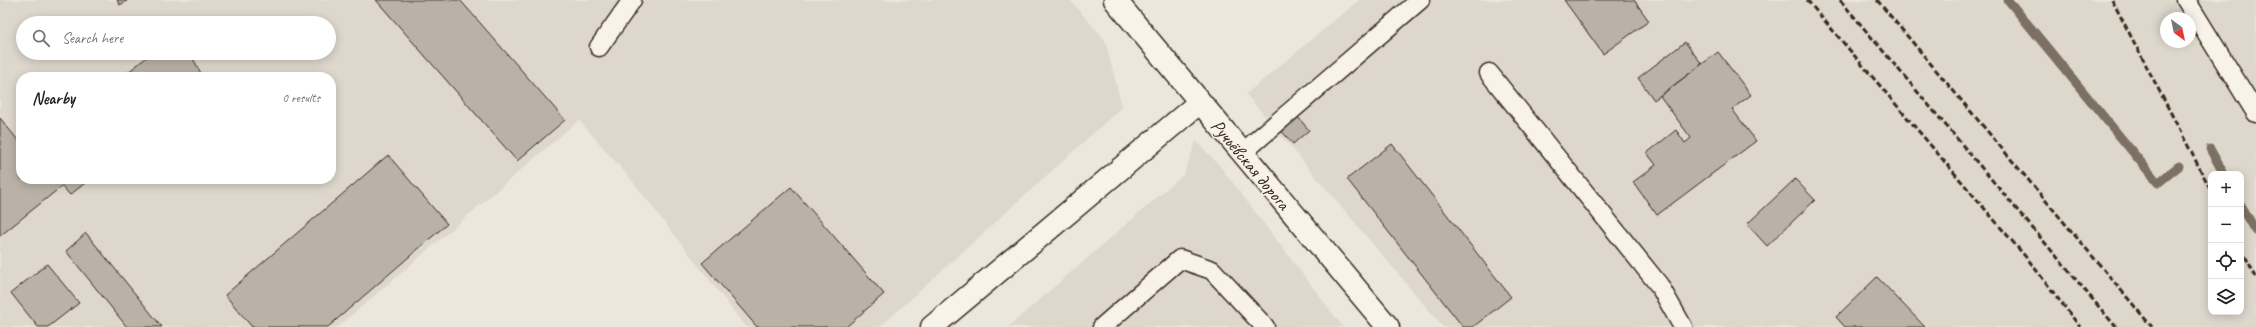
<!DOCTYPE html>
<html lang="en">
<head>
<meta charset="utf-8">
<style>
	:root { --surface:#fff; --page:#f6f6f6; --text:#222; --muted:#767676; --line:#e0e0e0 }
	body { margin:0; font-family:Caveat,sans-serif; background:var(--page); color:var(--text) }
	.controls { position:absolute; right:12px; bottom:12px; display:grid; overflow:hidden; border-radius:8px; box-shadow:0 2px 10px #0003 }
	.controls button { width:36px; height:36px; display:grid; place-items:center; padding:0; border:0; border-bottom:1px solid var(--line); background:var(--surface); color:var(--text); font:20px sans-serif }
	.compass { position:absolute; left:2160px; top:12px; width:36px; height:36px; border-radius:50%; background:var(--surface); box-shadow:0 2px 10px #0003; rotate:147deg }
	.list { margin:0; padding:0; list-style:none }
	h2 { display:flex; justify-content:space-between; align-items:center; height:52px; margin:0; padding:0 16px; font-size:17px }
	h2 small { font-size:13px; font-weight:400; color:var(--muted) }
	.icon { flex:none; width:22px; height:22px; fill:none; stroke:currentColor; stroke-width:2; stroke-linecap:round; stroke-linejoin:round }
	.map { position:relative; flex:none; width:2256px; height:327px; overflow:hidden }
	.search { position:absolute; background:var(--surface); box-shadow:0 2px 10px #0003; left:16px; top:16px; width:320px; height:44px; display:flex; align-items:center; gap:10px; box-sizing:border-box; padding:0 14px; border-radius:22px; color:var(--muted); font-size:15px }
	.panel { position:absolute; background:var(--surface); box-shadow:0 2px 10px #0003; left:16px; top:72px; width:320px; height:112px; border-radius:16px }
	.map>svg:first-child { display:block }
	.built { fill:#ddd7cc; fill-rule:evenodd }
	.lines { fill:none; stroke-linecap:round; stroke-linejoin:round }
	.stream { stroke:#7c7064; stroke-width:9 }
	.building { fill:#bab2a7; stroke:#3b2a1e }
	.service-casing { stroke:#3b2a1e; stroke-width:21 }
	.minor-casing { stroke:#3b2a1e; stroke-width:25 }
	.service { stroke:#f7f3e8; stroke-width:18 }
	.minor { stroke:#f7f3e8; stroke-width:22 }
	.rail { stroke:#3b2a1e; stroke-width:3; stroke-dasharray:6 3; stroke-linecap:butt }
	.labels { text-anchor:middle; stroke-width:3; stroke-linejoin:round; paint-order:stroke }
	.street-label { font-size:19px; fill:#3b2a1e; stroke:#f7f3e8 }
</style>
</head>
<body>
<div class="map">
<svg width="2256" height="327" viewBox="0 0 2256 327">
	<rect width="100%" height="100%" fill="#ece7dc"/>
	<filter id="ink" filterUnits="userSpaceOnUse"><feTurbulence type="fractalNoise" baseFrequency=".025" numOctaves="2"/><feDisplacementMap in="SourceGraphic" scale="8" xChannelSelector="R" yChannelSelector="G"/><feConvolveMatrix kernelMatrix="1 2 1 2 8 2 1 2 1" color-interpolation-filters="sRGB"/></filter>
	<g filter="url(#ink)">
		<g class="built">
			<path d="M0,0H1070L1105,40L1122,107L880,327H746L630,178L579,120L338,327H0ZM23,23H329V53H23ZM21,77H331V179H21Z"/>
			<path d="M1359,0H2256V327H1443L1246,94ZM2166,18H2190V42H2166ZM2211,174H2241V312H2211Z"/>
			<path d="M1196,141L1219,165L1343,327H1008L1184,174Z"/>
		</g>
		<g class="lines">
			<g class="stream">
				<path d="M2008,0L2158,183L2179,166"/>
				<path d="M2210,149L2224,174"/>
				<path d="M2241,205L2256,231"/>
			</g>
		</g>
		<g class="building">
			<path d="M117,0H128L120,5Z"/>
			<path d="M376,0H460L565,120L517,161Z"/>
			<path d="M1564,0H1634L1649,21L1603,54Z"/>
			<path d="M1685,42L1702,64L1654,100L1638,78Z"/>
			<path d="M1718,52L1751,95L1732,109L1756,141L1657,215L1633,182L1656,165L1647,153L1676,130L1685,143L1691,138L1660,96Z"/>
			<path d="M152,53H190L203,77H122Z"/>
			<path d="M1296,115L1309,130L1293,144L1279,128Z"/>
			<path d="M0,118L21,144V179H90L70,195L62,186L0,236Z"/>
			<path d="M1392,144L1511,297L1473,327H1463L1347,179Z"/>
			<path d="M388,155L447,224L328,327H252L225,295Z"/>
			<path d="M1795,179L1815,200L1767,246L1747,224Z"/>
			<path d="M791,187L884,294L846,327H757L702,263Z"/>
			<path d="M86,233L162,327H127L66,251Z"/>
			<path d="M47,264L79,303L48,327H38L11,293Z"/>
			<path d="M1877,277L1925,327H1845L1836,317Z"/>
		</g>
		<g class="lines">
			<defs>
				<g id="service">
					<path d="M2186,0L2256,113"/>
					<path d="M599,47L632,0"/>
					<path d="M1489,73L1659,285L1683,327"/>
					<path d="M1242,153L1420,0"/>
					<path d="M1102,327L1180,259L1212,270L1265,327"/>
				</g>
				<g id="minor">
					<path d="M1115,0L1388,327"/>
					<path d="M932,327L1200,102"/>
				</g>
			</defs>
			<use href="#service" class="service-casing"/>
			<use href="#minor" class="minor-casing"/>
			<use href="#service" class="service"/>
			<use href="#minor" class="minor"/>
			<g class="rail">
				<path d="M1807,0L2030,262L2080,327"/>
				<path d="M1840,0L2116,327"/>
				<path d="M1877,0L2152,327"/>
				<path d="M2112,0L2211,190"/>
				<path d="M2241,248L2256,277"/>
			</g>
		</g>
	</g>
	<g class="labels">
		<g class="street-label">
			<text transform="translate(1251 164) rotate(50)" y="7">Ручьёвская дорога</text>
		</g>
	</g>
</svg>
<div class="controls">
<button>+</button>
<button>−</button>
<button><svg class="icon" aria-label="locate" viewBox="0 0 24 24"><circle cx="12" cy="12" r="6"/><path d="M12 2v4M12 18v4M2 12h4M18 12h4"/></svg></button>
<button><svg class="icon" aria-label="layers" viewBox="0 0 24 24"><path d="M12 4l9 5-9 5-9-5zM3 14l9 5 9-5"/></svg></button>
</div>
<svg class="compass" viewBox="-18 -18 36 36"><path d="M0-13l5 13h-10z" fill="#e53935"/><path d="M0 13l5-13h-10z" fill="#767676"/></svg>
<div class="search"><svg class="icon" aria-label="search" viewBox="0 0 24 24"><circle cx="10" cy="10" r="6"/><path d="M15 15l6 6"/></svg>Search here</div>
<section class="panel">
<h2>Nearby<small>0 results</small></h2>
<ul class="list">
</ul>
</section>
</div>
</body>
</html>
